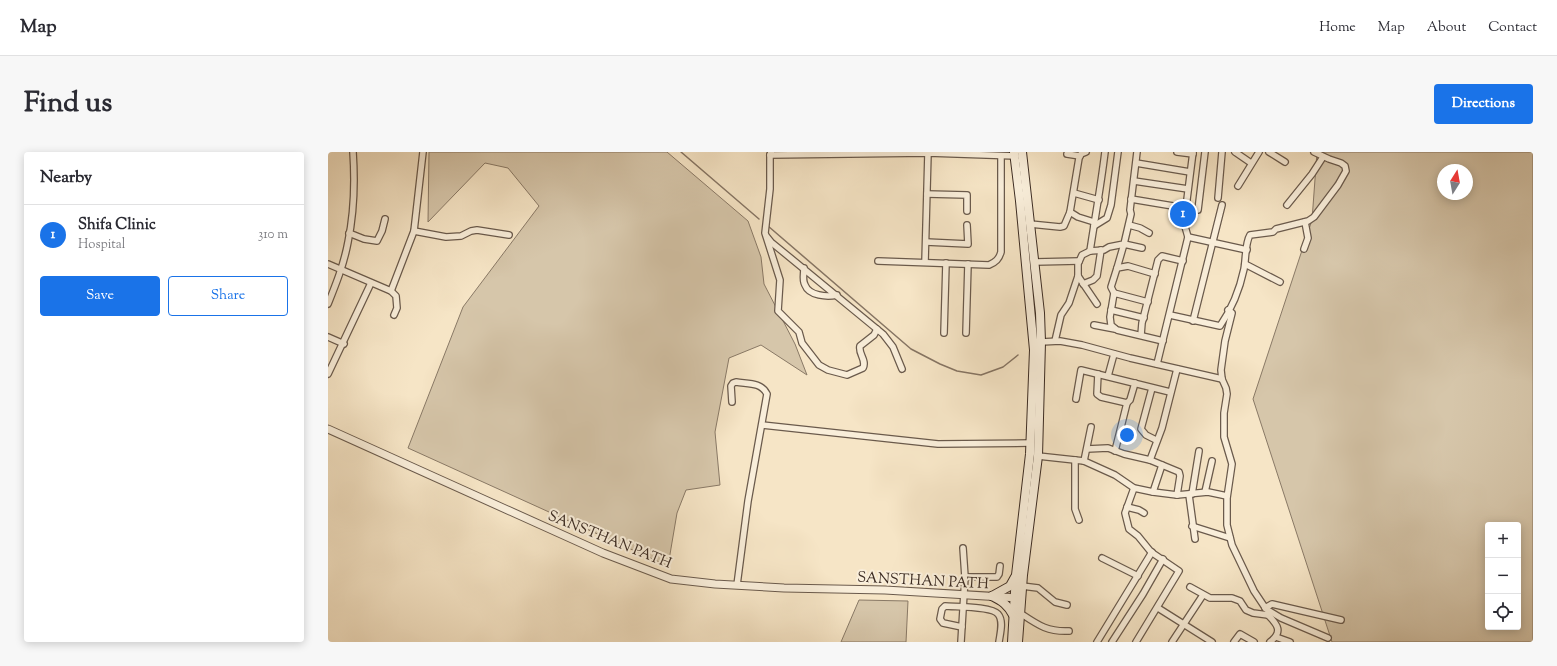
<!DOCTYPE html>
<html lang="en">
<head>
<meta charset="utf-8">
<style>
	:root { --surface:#fff; --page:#f7f7f7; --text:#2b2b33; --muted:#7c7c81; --line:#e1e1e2; --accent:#1a73e8 }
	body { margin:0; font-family:"Sorts Mill Goudy",serif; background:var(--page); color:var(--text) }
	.controls { position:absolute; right:12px; bottom:12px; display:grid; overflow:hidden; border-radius:4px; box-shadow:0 2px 10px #0003 }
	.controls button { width:36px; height:36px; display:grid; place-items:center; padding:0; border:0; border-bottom:1px solid var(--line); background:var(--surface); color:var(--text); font:20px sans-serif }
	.compass { position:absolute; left:1109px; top:12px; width:36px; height:36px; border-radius:50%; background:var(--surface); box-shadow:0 2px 10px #0003; rotate:11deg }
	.you { position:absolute; left:799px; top:283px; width:14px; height:14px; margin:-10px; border:3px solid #fff; border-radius:50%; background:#1a73e8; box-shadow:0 0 0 6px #1a73e833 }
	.badge { display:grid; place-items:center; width:26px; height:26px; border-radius:50%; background:var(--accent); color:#fff; font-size:13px; font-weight:700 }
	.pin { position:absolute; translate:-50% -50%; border:2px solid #fff; box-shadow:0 1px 4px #0006 }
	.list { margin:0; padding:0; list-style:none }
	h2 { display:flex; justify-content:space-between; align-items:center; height:52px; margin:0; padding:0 16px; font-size:17px }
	h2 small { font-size:13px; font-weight:400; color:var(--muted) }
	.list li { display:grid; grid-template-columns:26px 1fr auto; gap:12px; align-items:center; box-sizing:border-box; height:60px; padding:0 16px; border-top:1px solid var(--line) }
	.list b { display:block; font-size:15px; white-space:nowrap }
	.list p { margin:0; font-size:13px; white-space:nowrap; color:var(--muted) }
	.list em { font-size:13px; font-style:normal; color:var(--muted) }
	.actions { display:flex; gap:8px; padding:12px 16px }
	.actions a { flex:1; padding:9px 0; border:1px solid var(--accent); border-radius:4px; text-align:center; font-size:14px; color:var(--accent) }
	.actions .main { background:var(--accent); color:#fff }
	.icon { flex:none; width:22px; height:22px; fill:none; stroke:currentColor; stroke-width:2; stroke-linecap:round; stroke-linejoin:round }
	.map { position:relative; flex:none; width:1205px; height:490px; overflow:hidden; border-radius:4px }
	header { display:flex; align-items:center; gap:24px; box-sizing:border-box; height:56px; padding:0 20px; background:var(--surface); border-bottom:1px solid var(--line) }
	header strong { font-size:19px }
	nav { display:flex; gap:22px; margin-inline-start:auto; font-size:14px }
	.intro { display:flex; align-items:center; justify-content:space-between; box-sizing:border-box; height:96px; padding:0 24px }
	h1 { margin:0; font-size:28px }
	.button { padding:10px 18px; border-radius:4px; background:var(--accent); color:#fff; font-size:14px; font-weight:700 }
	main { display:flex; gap:24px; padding:0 24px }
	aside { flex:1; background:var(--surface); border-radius:4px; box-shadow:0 2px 10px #0003 }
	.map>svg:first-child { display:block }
	.green { fill:#d6c6aa; stroke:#897966; fill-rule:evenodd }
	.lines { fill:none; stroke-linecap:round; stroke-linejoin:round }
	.stream { stroke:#867564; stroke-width:1.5 }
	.minor-casing { stroke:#6a5a4c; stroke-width:8 }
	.tertiary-casing { stroke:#6a5a4c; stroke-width:9 }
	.secondary-casing { stroke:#3c2c23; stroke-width:10 }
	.minor { stroke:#f9eeda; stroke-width:5.5 }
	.tertiary { stroke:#f9eeda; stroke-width:7 }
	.secondary { stroke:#f9eeda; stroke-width:8 }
	.labels { text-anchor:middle; stroke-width:4; stroke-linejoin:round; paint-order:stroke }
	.street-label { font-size:15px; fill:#3c2c23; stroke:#f9eeda }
</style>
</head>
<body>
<header>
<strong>Map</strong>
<nav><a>Home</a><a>Map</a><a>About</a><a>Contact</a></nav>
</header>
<div class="intro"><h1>Find us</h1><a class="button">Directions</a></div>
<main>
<aside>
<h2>Nearby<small></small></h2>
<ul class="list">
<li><span class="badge">1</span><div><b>Shifa Clinic</b><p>Hospital</p></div><em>310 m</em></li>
</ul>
<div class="actions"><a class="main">Save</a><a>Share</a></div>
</aside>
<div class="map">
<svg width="1205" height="490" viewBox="0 0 1205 490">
	<rect width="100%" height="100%" fill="#f6e5c6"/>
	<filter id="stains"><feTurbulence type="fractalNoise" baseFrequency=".005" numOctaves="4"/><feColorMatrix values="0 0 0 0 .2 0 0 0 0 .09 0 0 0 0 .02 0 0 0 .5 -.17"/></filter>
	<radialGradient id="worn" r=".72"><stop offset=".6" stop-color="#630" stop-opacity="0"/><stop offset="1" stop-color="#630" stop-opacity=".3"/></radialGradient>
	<g class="green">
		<path d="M101,0H339L420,69L433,105L436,132L467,192L479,223L433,193L401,206L387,280L392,333L358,338L349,361L340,414L80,296L135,155L211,54L180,16L157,11L100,70Z"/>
		<path d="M989,0H1205V490H1004L925,247L984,68ZM1115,18H1139V42H1115ZM1160,373H1190V475H1160Z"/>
		<path d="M531,448L580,449L578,490H513Z"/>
	</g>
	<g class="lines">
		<g class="stream">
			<path d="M353,0L431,67"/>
			<path d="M440,74L583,197L612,212L629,219L653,223L675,215L690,203"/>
		</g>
		<defs>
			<g id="minor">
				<path d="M443,0L442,3L600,1L688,4"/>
				<path d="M758,0L753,2L751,6L742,60L750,65L766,70"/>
				<path d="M849,0L865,2"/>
				<path d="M907,0L923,11"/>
				<path d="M941,0L957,10"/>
				<path d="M739,2L752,4"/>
				<path d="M442,3V37L437,81L452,128L450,159L471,180L474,191L491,213L500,218L519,223L535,216C539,208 530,202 532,194L546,183L549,177"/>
				<path d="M808,11L862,20"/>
				<path d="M806,29L860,37"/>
				<path d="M910,34L931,0"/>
				<path d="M746,41L771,48"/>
				<path d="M599,42L639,43V59"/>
				<path d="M890,46L894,0"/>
				<path d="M803,47L857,56"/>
				<path d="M959,53L984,22L995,5"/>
				<path d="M870,58L877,0"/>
				<path d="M702,72L732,75L736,74L742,60"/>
				<path d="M801,73L812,76L821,81"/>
				<path d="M766,74L779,66L783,53L790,0"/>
				<path d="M86,79L118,85L133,84L143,79L149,78L181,83"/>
				<path d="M21,81L36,87L49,89L54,79L57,67"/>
				<path d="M439,85L443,90L555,182L565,195L574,217"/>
				<path d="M860,85L919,98"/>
				<path d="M598,90L640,92L639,73"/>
				<path d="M976,97L980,86L977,70"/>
				<path d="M762,99C767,66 773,33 777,0"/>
				<path d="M550,109L661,113C668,110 671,107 673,100V5"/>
				<path d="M597,110L600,1"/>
				<path d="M707,110L751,109"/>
				<path d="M0,112L63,139L68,144L69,156L66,163"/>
				<path d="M917,112L952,130"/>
				<path d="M476,116C476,122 474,128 477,133C481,144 499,145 509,143"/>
				<path d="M789,116L796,92L814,96"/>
				<path d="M755,132L765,128L769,124L773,98"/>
				<path d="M63,139L86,79L95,0"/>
				<path d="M786,141L783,135L789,116L800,114L827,122"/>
				<path d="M820,150L786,141L782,165L783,173L789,178L835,189"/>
				<path d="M0,152C8,132 16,112 20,90C26,61 27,29 25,0"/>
				<path d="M769,152L750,124V112L754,103L762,99L776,98L781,95L796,92L803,62L802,58L809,0"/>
				<path d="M783,158L816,166"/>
				<path d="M900,158L904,161L897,189L893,218L894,227L898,236L899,242L896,261V285L904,312L899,346V373L904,393L926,439L938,457L953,466L1000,486"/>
				<path d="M842,163L892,174C903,158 912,136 916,117C918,107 917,91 922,83L945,80L948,77L980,69L986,65L1010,33L1018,19L1017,14L1013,11L1001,7L986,0"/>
				<path d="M865,169L894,53"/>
				<path d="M766,173L787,177"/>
				<path d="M616,181L618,111"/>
				<path d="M638,181L640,112"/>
				<path d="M813,183L814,171L830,108L834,104L855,109"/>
				<path d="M0,185L16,192"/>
				<path d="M727,189L733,163L741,151L750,124"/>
				<path d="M713,190L732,189L754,193L802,206L894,227"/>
				<path d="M829,212L860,85L856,71L865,0"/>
				<path d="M0,222L43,131"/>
				<path d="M770,222L769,242L773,245L799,251L802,248L807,231"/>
				<path d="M780,224L786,202"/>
				<path d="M824,236L813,277L818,283L828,288"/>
				<path d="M748,247L753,218L842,240"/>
				<path d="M404,250L403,234L405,231L408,230C420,232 433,230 439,242L420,349L409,433"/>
				<path d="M434,273L610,292L702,291"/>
				<path d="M759,297L780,296L796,302L822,308L851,320L852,324L849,343"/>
				<path d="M787,299L799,251"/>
				<path d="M710,304L756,309L787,323L806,336L825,340L849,343L880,340L899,344"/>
				<path d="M747,308V357L751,368"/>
				<path d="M822,308L834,276L849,217"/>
				<path d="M756,309L763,275"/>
				<path d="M806,336L797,361L801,377L810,384L823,400L851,419L808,490"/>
				<path d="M825,340L834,313"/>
				<path d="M877,340L884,309"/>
				<path d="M864,342L871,299"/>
				<path d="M861,343L867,387"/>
				<path d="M799,355L811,358L816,361"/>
				<path d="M864,374L902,386"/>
				<path d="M774,406L810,424"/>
				<path d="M637,425H669L671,422L672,414"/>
				<path d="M694,434L710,436L727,450L739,453"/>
				<path d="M862,435L882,446H904L912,449L918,458L925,461L940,463"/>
				<path d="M830,456L884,490"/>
				<path d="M937,456L944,452L1013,468"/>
				<path d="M692,461C710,473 719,480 741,479"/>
				<path d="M940,461V463C950,473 955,480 942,490"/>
				<path d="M634,475L615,471L612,467L614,457L617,454C627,455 664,454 670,462C676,469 672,482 671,490"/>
				<path d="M948,485L962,490"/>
				<path d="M633,490L637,425L635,396"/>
				<path d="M769,490L824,400"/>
				<path d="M784,490L815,442L835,407"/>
				<path d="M844,490L875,443"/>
				<path d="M906,490L912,482L926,490"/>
			</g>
			<path id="tertiary" d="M0,277L275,401L343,427L387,432L456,436L557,438L692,446"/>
			<g id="secondary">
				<path d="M664,444L682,434L687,425"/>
				<path d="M664,444C674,449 680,453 685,463"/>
				<path d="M684,490L688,423L702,302L706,198L692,49L686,0"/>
				<path d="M690,490L695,423L710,304L713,190L712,161L694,0"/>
			</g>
		</defs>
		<use href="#minor" class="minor-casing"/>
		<use href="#tertiary" class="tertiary-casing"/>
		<use href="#secondary" class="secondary-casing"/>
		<use href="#minor" class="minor"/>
		<use href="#tertiary" class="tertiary"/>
		<use href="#secondary" class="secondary"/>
	</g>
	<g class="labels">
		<g class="street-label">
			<text transform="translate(282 387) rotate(22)" y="5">SANSTHAN PATH</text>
			<text transform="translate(595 428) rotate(3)" y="5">SANSTHAN PATH</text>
		</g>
	</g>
	<rect width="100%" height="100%" filter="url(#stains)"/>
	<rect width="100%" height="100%" fill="url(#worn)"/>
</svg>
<div class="controls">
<button>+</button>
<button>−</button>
<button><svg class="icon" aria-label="locate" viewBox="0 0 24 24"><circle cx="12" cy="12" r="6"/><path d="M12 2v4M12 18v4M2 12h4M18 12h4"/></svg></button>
</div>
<svg class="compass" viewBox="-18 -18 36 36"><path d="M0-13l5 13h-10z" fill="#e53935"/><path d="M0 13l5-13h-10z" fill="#7c7c81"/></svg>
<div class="you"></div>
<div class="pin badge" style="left:855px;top:62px">1</div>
</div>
</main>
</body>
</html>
